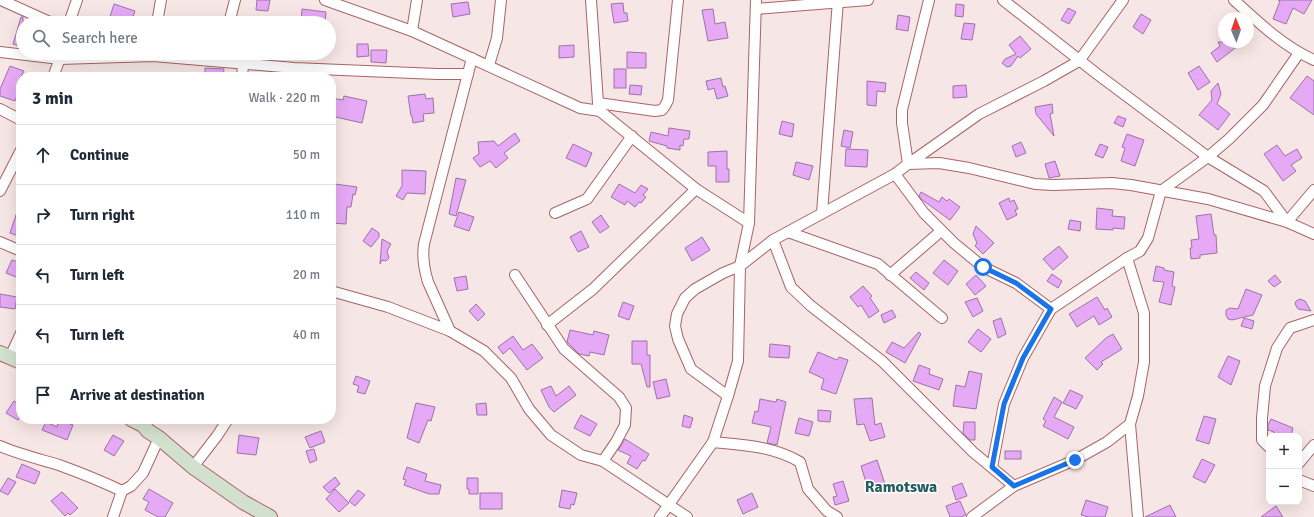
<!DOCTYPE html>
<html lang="en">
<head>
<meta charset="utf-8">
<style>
	:root { --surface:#fff; --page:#f2f2f3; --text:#1f2937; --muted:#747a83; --line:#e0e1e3 }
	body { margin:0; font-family:Signika,sans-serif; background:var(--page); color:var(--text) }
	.controls { position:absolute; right:12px; bottom:12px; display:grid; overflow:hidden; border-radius:8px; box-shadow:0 4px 16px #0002 }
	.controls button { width:36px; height:36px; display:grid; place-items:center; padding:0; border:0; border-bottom:1px solid var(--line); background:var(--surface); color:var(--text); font:20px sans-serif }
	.compass { position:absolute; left:1218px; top:12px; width:36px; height:36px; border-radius:50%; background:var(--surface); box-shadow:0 4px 16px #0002; rotate:358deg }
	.stop { position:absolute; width:12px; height:12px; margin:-9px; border:3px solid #1a73e8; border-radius:50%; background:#fff }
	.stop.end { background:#1a73e8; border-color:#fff; box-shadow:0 1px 4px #0008 }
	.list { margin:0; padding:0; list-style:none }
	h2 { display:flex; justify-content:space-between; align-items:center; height:52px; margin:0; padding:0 16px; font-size:17px }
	h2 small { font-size:13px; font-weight:400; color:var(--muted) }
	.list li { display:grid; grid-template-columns:26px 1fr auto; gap:12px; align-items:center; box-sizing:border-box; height:60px; padding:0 16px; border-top:1px solid var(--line) }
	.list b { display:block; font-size:15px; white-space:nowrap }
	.list em { font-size:13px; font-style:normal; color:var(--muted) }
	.icon { flex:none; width:22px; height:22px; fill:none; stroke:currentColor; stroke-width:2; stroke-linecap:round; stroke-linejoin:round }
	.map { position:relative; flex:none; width:1314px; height:517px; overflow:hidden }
	.search { position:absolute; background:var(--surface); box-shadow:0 4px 16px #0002; left:16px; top:16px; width:320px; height:44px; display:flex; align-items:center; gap:10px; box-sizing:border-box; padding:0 14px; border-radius:22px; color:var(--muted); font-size:15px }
	.panel { position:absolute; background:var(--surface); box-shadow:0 4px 16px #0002; left:16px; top:72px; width:320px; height:352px; border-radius:16px }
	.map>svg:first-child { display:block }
	.building { fill:#e6a9f5; stroke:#9d73a7 }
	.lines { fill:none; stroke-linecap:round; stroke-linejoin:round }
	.street-casing { stroke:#a96465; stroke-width:12 }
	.secondary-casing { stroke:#a96465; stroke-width:16 }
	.street { stroke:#fff; stroke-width:10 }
	.secondary { stroke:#d2e1ce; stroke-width:14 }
	.route { stroke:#1a73e8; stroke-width:5 }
	.labels { text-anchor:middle; stroke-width:3; stroke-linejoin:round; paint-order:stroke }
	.district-label { font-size:16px; font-weight:bold; fill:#245e61; stroke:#fff }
</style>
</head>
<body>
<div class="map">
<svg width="1314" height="517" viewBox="0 0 1314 517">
	<rect width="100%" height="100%" fill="#f6e6e5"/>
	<g class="building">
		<path d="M257,0H270L268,11L256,10Z"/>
		<path d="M1278,0H1312L1304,14L1293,8L1286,24L1273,19L1280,1Z"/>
		<path d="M468,2L470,14L453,17L451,4Z"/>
		<path d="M623,3L624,13H627L628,21L614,23L611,4Z"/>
		<path d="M114,4L135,11L131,23H108Z"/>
		<path d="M956,4L964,5L963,17L955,16Z"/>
		<path d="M1068,8L1076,12L1069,24L1061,20Z"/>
		<path d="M302,9L326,12L325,23H301Z"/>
		<path d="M713,9L715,24L725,22L728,38L708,41L702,10Z"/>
		<path d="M1141,14L1151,20L1143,34L1133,27Z"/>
		<path d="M898,15L910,17L908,31L896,29Z"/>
		<path d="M21,17H23V47L13,44Z"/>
		<path d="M964,23L975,24L972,40L961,39Z"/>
		<path d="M1020,36L1031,49L1020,58L1018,56L1011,66L1007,67L1002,63L1005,59L1016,54L1009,45Z"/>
		<path d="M1218,42H1243L1217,62L1211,53L1220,46Z"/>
		<path d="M357,44H368L369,56L357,57Z"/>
		<path d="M574,45V57L559,58V46Z"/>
		<path d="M371,50H387L386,63L371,62Z"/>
		<path d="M627,52L646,53V68H627Z"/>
		<path d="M10,66L24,71L21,77V84L15,101L0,96V89Z"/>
		<path d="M1199,66L1210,82L1198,90L1188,73Z"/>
		<path d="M205,68L224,69L223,77H205Z"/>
		<rect x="614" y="69" width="12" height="19"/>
		<path d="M1307,76L1314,81V115L1290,98Z"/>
		<path d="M721,78L723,87L725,86L728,96L717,99L714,88L708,90L706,81Z"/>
		<path d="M867,81L886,83L885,92L877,91L876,106L867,105Z"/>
		<path d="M1218,83L1221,94L1217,104L1230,114L1218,130L1199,115L1212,100L1211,91Z"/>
		<path d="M630,85L642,86L641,95L629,94Z"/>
		<path d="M966,85L967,97L953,98V86Z"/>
		<path d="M425,94L426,99L433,98L434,113L423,114L424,121L413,123L412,116H411L408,96Z"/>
		<path d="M344,96L367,101L362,123L331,116V98L343,100Z"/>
		<path d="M1052,104L1053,113L1050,114L1054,136L1036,114L1035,107Z"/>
		<path d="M1118,116L1126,119L1123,127L1114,123Z"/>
		<path d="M782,121L794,124L792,137L779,134Z"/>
		<path d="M669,128L690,131L689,139H684L683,146L680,145V150L667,148V146L649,141L651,132L668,136Z"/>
		<path d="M844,130L853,132L850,148L841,146Z"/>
		<path d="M515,133L520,141L504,153L508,158L496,168L490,161L480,167L473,158L479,154L478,142L494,141L498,146Z"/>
		<path d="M1127,134L1144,140L1135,166L1121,161L1125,148L1122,147Z"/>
		<path d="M1021,142L1026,153L1016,157L1012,146Z"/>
		<path d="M573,144L592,153L586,167L566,158Z"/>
		<path d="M1100,144L1108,147L1103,158L1095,155Z"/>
		<path d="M1277,145L1285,156L1297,149L1302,158L1291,165L1296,171L1283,181L1264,154Z"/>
		<path d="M846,149L868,150L867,167L845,166Z"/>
		<path d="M727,151V169H729V182H716V166H708V152Z"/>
		<path d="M1055,161L1060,176L1049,178L1045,164Z"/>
		<path d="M796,162L813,166L809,180L793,175Z"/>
		<path d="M402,170L426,171L425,194L407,193L403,200L396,196L402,186Z"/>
		<path d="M456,178L466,180L456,216L449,214Z"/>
		<path d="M335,184L357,187L355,195L353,194L351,207H347L346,224L331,223V194L334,195Z"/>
		<path d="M619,184L635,193L641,185L648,189L643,195L646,197L641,203L639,202L635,207L627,201L625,205L611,197Z"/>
		<path d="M921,192L939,202L942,197L947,201L949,199L960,207L950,220L921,199L919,196Z"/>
		<path d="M1009,198L1010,202L1014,200L1018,209L1015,210L1017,215L1007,220L999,203Z"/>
		<path d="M19,206H21V237L10,233Z"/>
		<path d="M1097,208L1113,210L1112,216L1125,217L1124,229L1113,228V230L1096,229Z"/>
		<path d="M459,212L474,217L469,231L454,226Z"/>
		<path d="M1211,214L1214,235H1216L1217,253L1200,255V258L1191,259L1190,248H1192L1191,240L1199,239L1196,216Z"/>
		<path d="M601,215L609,227L600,233L592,222Z"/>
		<path d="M1070,220L1081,222L1080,231L1068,229Z"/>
		<path d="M976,226L994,243L983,254L975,246L977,243L973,234Z"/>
		<path d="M372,228L379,233V237L371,247L363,241Z"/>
		<path d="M581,231L589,247L578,252L570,237Z"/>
		<path d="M702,237L710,250L692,261L685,248Z"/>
		<path d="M382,239L391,244L387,251L389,258L386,261L382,260L380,264Z"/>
		<path d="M1059,246L1068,257L1053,270L1043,259Z"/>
		<path d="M12,260L21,263V279L6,273Z"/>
		<path d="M944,260L958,271L948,285L933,273Z"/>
		<path d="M1156,266L1164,268V270L1174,272L1172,286L1175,287L1171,305L1159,302L1164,282L1153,281Z"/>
		<path d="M916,272L929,283L924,290L910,278Z"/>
		<path d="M1052,274L1062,281L1058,288L1047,281Z"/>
		<path d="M976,275L986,286L975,295L966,284Z"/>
		<path d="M1275,275L1281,282L1274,287L1268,281Z"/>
		<path d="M466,276L468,289L457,291L454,278Z"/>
		<path d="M863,286L872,296L870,298L879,311L869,318L861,305L858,307L850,297Z"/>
		<path d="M1246,289L1262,295L1253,315L1232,320L1228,319L1226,315V310L1230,308L1238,309Z"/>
		<path d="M0,294L17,297L15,309L0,307Z"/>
		<path d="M1097,297L1105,310L1107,308L1112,317L1099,325L1094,316L1077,327L1069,314Z"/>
		<path d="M977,298L983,311L973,317L965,302Z"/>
		<path d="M1300,299L1305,301L1311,311L1298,309L1295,304L1296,301Z"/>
		<path d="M623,302L634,306L629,320L618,316Z"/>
		<path d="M476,304L485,314L478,321L469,311Z"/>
		<path d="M892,310L896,317L884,323L881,315Z"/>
		<path d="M1001,318L1006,334L998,338L993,321Z"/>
		<path d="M1244,318L1254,321L1252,329L1241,326Z"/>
		<path d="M978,329L991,339L981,352L968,342Z"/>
		<path d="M570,330L593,335L594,331L609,335L604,355L590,352L589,356L579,354L567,342Z"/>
		<path d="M919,332L921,334L905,363L886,352L892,342L904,348Z"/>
		<path d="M1113,334L1122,349L1101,362L1103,364L1097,370L1085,358L1106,338Z"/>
		<path d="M513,336L523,350L532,344L543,358L527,370L510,348L503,354L498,347Z"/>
		<path d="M632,341H647V355H650V387H647L641,364H632Z"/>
		<path d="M770,344L790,346L789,358L769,357Z"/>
		<path d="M818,352L837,360L839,357L848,360L836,394L821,389L824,379L809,372Z"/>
		<path d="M1228,356L1240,361L1231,385L1218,377Z"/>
		<path d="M919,365L930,369L929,374L943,379L939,390L913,381Z"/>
		<path d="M969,371L982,374L976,409L953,406L956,385L965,387Z"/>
		<path d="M356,376L370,381L365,394L357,392L359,386L353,384Z"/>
		<path d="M666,379L670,396L657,399L653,382Z"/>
		<path d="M551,386L556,396L569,386L576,395L554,412L549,407L541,390Z"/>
		<path d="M1070,390L1083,396L1076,409L1063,403Z"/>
		<path d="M1054,397L1062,402L1054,417L1074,427L1068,439L1043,426L1046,421L1043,419Z"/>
		<path d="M872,398L875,425L881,423L885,437L870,441L864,424L857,425L854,399Z"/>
		<path d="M760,399L776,402L777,399L786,402L777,445L767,443L771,427L752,423L755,411L758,412Z"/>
		<path d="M14,401L21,405V415L18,420L6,413Z"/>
		<path d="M416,403L435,407L431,421L428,420L419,443L407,438Z"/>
		<path d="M486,403L487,415H477L476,404Z"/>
		<path d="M818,410L831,411L830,422L818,421Z"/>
		<path d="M581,415L597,424L590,436L574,428Z"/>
		<path d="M684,415L693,418L690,428L682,426Z"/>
		<path d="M1204,416L1216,419L1209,444L1196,440Z"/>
		<path d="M799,418L813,422L809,436L795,433Z"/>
		<path d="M1271,419L1293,428L1291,436H1273L1274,432L1268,430V425Z"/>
		<path d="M59,420L73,425L67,440L42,430L46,422L57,427Z"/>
		<path d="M964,422H975V440H970L963,433Z"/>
		<path d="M321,431L325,442L310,448L305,437Z"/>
		<path d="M113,435L124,441L114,456L104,450Z"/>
		<path d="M239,435L259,438L256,455L237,453Z"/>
		<path d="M625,439L649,454L645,461L643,460L637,469L627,463L631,456L618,450Z"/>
		<path d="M314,449L317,460L310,463L306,451Z"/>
		<rect x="1005" y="451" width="16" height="8"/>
		<path d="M1202,459L1215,465L1205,483L1193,477Z"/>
		<path d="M877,460L885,484L868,489L861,466Z"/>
		<path d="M22,464L40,472L35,484L16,477Z"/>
		<path d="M407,467L427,474L425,481L441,485L439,494H429L404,485L406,480L403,479Z"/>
		<path d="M335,477L340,484L329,493L323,487Z"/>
		<path d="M8,478L16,482L8,495L0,491Z"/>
		<path d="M467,478H478V494H469V489H467Z"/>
		<path d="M843,481L849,501L835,505L833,497L837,496L833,484Z"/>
		<path d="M962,483L967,496L956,500L952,487Z"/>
		<path d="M149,489L173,503L165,517H158L145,510L149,502L143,499Z"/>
		<path d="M335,489L349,503L339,512L326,499Z"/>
		<path d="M358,490L365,495L355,506L349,501Z"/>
		<path d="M562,490L577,493L574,505L571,504L570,509L559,507Z"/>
		<path d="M62,492L78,508L70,515L68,513L65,516L51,501Z"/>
		<rect x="480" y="493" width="22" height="16"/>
		<path d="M752,493L758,507L743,514L737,500Z"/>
		<path d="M1086,500L1108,507L1105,517H1089L1081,515Z"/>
		<path d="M960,501L966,515L961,517H950L946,506Z"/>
		<path d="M1170,505L1176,517H1145Z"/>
		<path d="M1276,506L1283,517H1261Z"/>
	</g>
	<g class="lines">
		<defs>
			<g id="street">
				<path d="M1,0L52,23"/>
				<path d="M325,0L412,31L580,108L600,111L696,189L749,223"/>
				<path d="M591,0L598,103L599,107"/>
				<path d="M929,0L902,110V123L908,164L979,114L1044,81L1079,61L1123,0"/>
				<path d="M1003,0L1097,74L1208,157L1264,191L1287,222L1314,234"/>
				<path d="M1234,0C1259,23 1283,46 1314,60"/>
				<path d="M756,9L868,0"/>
				<path d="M69,23L77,0"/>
				<path d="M157,23L161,0"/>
				<path d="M229,23L235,0"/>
				<path d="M412,31L417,0"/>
				<path d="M0,52L60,59L153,56L294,68L437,74H468"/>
				<path d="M489,65L497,38L501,0"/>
				<path d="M53,77L62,53"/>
				<path d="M242,77L243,65"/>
				<path d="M598,103L655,111L662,110L665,106L668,100L678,0"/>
				<path d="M0,109L21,120"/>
				<path d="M895,174L924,213L954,243L983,267L1016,283L1051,309"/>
				<path d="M0,191L21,150"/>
				<path d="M555,213L587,199L632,136"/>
				<path d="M822,213L838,0"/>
				<path d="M788,232L878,264L942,318"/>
				<path d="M773,240L791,287L811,306L882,361L973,452L1014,486"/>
				<path d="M0,242L21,251"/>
				<path d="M515,275L564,349L619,397L626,408L625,425L616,442L603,461"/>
				<path d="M890,275L941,231"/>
				<path d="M331,291L388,307L450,331L484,351L511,378L529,409L551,435L581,455L603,461L687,517"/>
				<path d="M547,325L593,289L696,189"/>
				<path d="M450,331L428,282C424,269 422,257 424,244L472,58"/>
				<path d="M10,357L21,333"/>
				<path d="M728,396L691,369L678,339L675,326L677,314L685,298L695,289L723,273L740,266L773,240L895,174L908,164L939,163L969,168L1035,184L1053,185L1112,183L1131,185L1208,199L1287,222L1314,190"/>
				<path d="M1130,424L1138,517"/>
				<path d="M713,442C743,445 773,446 800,462L808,489L827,511L837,517"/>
				<path d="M0,446C19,454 39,459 59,465C81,473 101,481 122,491"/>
				<path d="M1269,447L1262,440V418L1265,386L1277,348L1290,328L1314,320"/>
				<path d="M1299,463L1314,445"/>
				<path d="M193,467L217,436L228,419"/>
				<path d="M992,467L1004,404L1023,358L1051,309L1127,258"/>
				<path d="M1299,480L1314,486"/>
				<path d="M113,517L122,491L131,486L143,473L159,438"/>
				<path d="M660,517L713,442L728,396L738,361L740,266L749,223L756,0"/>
				<path d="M972,517L1014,486L1075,460L1107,442L1130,424L1138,396L1144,362V313L1127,258L1140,251L1148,238L1161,191L1208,157L1229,139L1263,105L1299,53"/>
			</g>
			<g id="secondary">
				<path d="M0,353L21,362"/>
				<path d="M131,419L143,425L148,431L159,438L193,467L243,502L270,517"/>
			</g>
		</defs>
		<use href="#street" class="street-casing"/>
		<use href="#secondary" class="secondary-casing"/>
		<use href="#street" class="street"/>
		<use href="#secondary" class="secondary"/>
	</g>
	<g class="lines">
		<path class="route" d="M983,267L1016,283L1051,309L1023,358L1004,404L992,467L1014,486L1075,460"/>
	</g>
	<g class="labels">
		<g class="district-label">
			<text x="901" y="492">Ramotswa</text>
		</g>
	</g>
</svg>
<div class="controls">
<button>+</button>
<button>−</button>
</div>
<svg class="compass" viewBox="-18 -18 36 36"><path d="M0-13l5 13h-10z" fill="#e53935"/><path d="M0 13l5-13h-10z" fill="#747a83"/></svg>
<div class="stop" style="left:983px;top:267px"></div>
<div class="stop end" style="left:1075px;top:460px"></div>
<div class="search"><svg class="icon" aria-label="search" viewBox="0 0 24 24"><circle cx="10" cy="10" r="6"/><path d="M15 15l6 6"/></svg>Search here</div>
<section class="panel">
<h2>3 min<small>Walk · 220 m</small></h2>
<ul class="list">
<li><svg class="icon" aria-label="ahead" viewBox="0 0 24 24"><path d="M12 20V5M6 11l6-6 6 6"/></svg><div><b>Continue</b></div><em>50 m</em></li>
<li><svg class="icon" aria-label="right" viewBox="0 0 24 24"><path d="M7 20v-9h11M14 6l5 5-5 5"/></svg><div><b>Turn right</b></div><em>110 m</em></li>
<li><svg class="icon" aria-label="left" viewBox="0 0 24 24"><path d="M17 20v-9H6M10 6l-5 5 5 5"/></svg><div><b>Turn left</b></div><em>20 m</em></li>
<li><svg class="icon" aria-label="left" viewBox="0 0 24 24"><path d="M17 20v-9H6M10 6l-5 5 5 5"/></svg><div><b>Turn left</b></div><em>40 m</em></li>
<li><svg class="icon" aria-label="arrive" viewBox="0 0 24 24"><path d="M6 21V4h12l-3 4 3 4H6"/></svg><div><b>Arrive at destination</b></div></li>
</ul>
</section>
</div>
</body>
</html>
